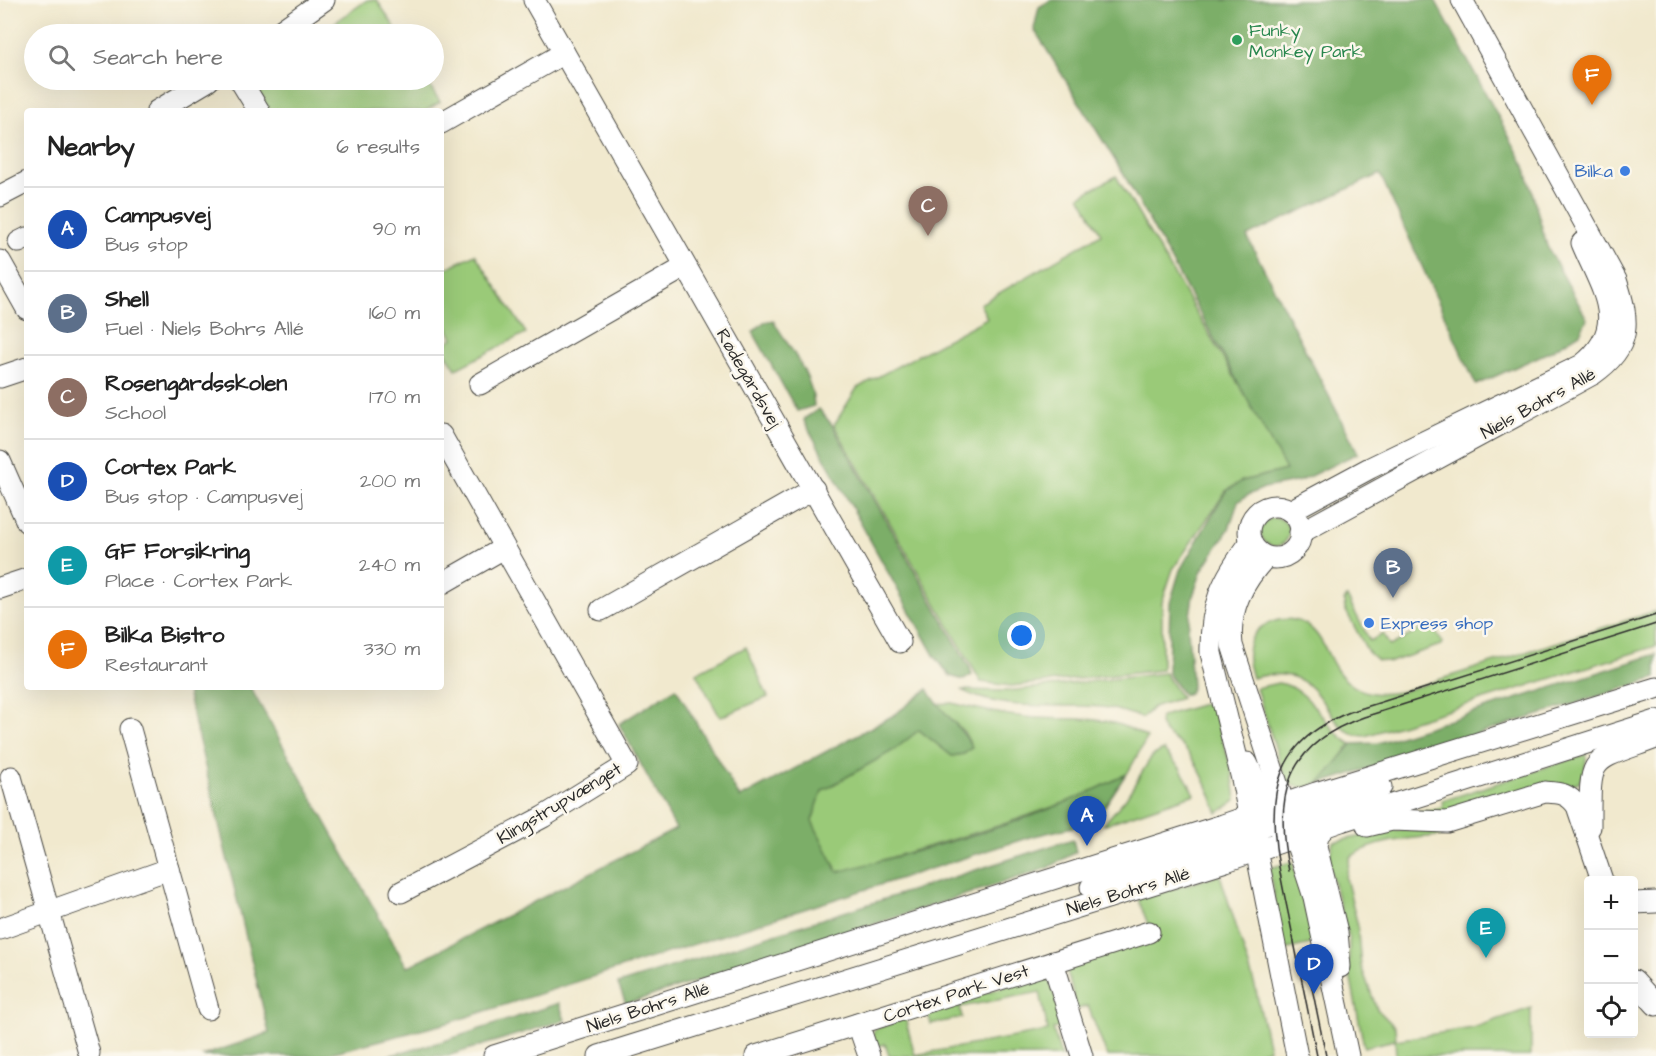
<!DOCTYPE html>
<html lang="en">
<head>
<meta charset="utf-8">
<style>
	:root { --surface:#fff; --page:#f6f6f6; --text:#222; --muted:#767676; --line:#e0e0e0; --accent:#1a73e8 }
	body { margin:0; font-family:"Architects Daughter",sans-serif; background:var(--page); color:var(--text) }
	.controls { position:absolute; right:18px; bottom:18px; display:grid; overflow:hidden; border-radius:6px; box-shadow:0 6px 24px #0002 }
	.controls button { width:54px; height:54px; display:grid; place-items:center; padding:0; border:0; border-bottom:2px solid var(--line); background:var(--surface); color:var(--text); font:30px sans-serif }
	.you { position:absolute; left:1022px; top:636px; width:21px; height:21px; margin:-15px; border:4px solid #fff; border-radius:50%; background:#1a73e8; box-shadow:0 0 0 9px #1a73e833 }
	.badge { display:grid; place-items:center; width:39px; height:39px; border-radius:50%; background:var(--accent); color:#fff; font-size:20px; font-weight:700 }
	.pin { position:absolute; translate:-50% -50px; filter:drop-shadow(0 2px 3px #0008) }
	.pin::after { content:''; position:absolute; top:32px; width:21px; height:18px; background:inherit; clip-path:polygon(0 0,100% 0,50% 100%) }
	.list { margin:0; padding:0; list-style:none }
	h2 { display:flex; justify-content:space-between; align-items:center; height:78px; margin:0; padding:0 24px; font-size:26px }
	h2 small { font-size:20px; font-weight:400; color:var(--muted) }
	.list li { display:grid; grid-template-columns:39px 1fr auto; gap:18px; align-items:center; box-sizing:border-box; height:84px; padding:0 24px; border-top:2px solid var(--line) }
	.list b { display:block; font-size:22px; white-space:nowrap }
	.list p { margin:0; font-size:20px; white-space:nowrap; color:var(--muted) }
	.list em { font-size:20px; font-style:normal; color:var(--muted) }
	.icon { flex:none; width:33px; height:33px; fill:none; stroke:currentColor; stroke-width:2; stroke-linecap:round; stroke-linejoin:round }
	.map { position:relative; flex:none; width:1656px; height:1056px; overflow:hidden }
	.search { position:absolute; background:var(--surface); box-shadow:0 6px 24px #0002; left:24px; top:24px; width:420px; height:66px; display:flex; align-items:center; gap:15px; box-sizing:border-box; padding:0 21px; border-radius:33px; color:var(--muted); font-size:22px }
	.panel { position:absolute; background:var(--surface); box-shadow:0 6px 24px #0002; left:24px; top:108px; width:420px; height:582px; border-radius:6px }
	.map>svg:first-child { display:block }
	.green { fill:#9aca78; stroke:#627a52; stroke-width:1.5 }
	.forest { fill:#7bae68; stroke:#536c4a; stroke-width:1.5 }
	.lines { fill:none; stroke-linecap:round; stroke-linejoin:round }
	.minor-casing { stroke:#494843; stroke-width:23 }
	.minor { stroke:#fff; stroke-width:21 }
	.tram { stroke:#2b2b2b; stroke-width:1.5 }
	.leisure-dot { fill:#2e9e5b; stroke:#fbf7ec; stroke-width:2 }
	.shop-dot { fill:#3f7fe0; stroke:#fbf7ec; stroke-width:2 }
	.labels { text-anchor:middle; stroke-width:5; stroke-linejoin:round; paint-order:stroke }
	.leisure-label { font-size:18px; fill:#27864d; stroke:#fbf7ec; text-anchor:start }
	.shop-label { font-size:18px; fill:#366cbe; stroke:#fbf7ec; text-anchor:end }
	.street-label { font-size:18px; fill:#2b2b2b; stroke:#fbf7ec }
</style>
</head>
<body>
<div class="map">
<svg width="1656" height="1056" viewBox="0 0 1656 1056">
	<rect width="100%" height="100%" fill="#fbf7ec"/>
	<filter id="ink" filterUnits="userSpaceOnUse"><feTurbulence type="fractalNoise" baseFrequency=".0167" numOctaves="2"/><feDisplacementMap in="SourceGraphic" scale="12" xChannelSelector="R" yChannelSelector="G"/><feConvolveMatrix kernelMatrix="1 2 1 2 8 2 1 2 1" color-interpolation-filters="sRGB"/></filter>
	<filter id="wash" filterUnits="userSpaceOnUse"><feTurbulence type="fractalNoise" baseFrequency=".008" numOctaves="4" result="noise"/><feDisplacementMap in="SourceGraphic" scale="24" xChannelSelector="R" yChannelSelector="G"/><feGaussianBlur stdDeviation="1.35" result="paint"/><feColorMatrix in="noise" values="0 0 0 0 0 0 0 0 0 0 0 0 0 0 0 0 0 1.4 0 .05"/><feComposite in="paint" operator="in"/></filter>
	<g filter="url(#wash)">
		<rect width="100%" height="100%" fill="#f1e9ce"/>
		<g class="green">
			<path d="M367,0H377L399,34H319Z"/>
			<path d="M257,80H426L440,102L425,111H270L253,82Z"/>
			<path d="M1116,176L1279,453L1286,470L1242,481L1226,491L1173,569L1162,602V670L1011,686L981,682L834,425L857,388L987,318L980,304L1101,234L1080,196Z"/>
			<path d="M475,254L526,333L456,369L441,346L453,338L441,315V271Z"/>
			<circle cx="1275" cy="532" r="14"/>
			<path d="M1347,597L1370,641L1383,634L1390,646L1429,625L1433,626L1442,642L1441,645L1391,662L1377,660L1368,652L1345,609L1344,601Z"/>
			<path d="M1656,611V646L1365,736C1317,735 1332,657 1252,678C1249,667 1246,658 1249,646C1254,623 1284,613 1305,624C1327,637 1328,667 1348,682C1364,695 1380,695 1400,692Z"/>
			<path d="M746,647L768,697L720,717L696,673Z"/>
			<path d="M1165,673L1181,698L1153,707L1142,718C1129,713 1116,709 1102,707C1053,703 1007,713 961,690L1008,691Z"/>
			<path d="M1278,683C1312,687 1323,729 1351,744C1336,763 1315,803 1286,781L1256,688Z"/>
			<path d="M1211,702L1232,771L1236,800L1218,813C1209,790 1200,764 1182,746C1172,737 1159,733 1160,718L1166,715Z"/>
			<path d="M952,703C980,710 1010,717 1039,718C1082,721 1108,713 1147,738L1127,774L1087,795L998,826L838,873L812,821L822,791L894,750L919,730L952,756L964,754L972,747L964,732L935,704Z"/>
			<path d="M1163,750L1180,768L1195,794L1103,825L1126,798L1152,756Z"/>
			<path d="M1587,754L1584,774L1579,782L1573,784L1549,785L1460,815L1411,814L1443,807L1442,801Z"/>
			<path d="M1392,830L1445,831L1447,835C1413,838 1379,839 1350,857L1346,878L1357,922L1361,966L1377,1009L1395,1027L1396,1040L1473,1028L1531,1008V1056H1396L1395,1040L1364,1047L1349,970V939L1328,862L1333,842Z"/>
			<path d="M1292,862L1316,943L1283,950L1269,868Z"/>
			<path d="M1220,875L1255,986L1269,1049L1247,1056H1107L1088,1006L1077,1009L1067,971L1148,924L1138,899Z"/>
			<path d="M1041,976L1050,981L1064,1026L1053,1029L1061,1056H889L885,1044L876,1047L873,1034L875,1029L905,1018L915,1055L1048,1031L1040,992L960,1007L962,1018L931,1024L927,1010Z"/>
		</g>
		<g class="forest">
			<path d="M1051,0H1435L1525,166L1547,246L1587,319L1580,333L1551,351L1476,385L1380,174L1247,236L1358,453L1300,481L1264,488L1246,496L1238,502L1229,529L1202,570L1193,596L1188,629L1192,686L1189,693L1183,695L1168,673L1170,603L1180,570L1226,491L1242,481L1286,470L1124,175L1034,29L1039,7Z"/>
			<path d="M773,320C788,346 813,375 814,406L797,411L753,332L764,322Z"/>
			<path d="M819,409L832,425L970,668L972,675L964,680L950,676L934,655L804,421L805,418Z"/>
			<path d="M1656,654V678L1319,784L1352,744L1378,743Z"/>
			<path d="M186,687H250L407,967L676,829L619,724L676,688L740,798L894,715L928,689C939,711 960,724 972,747L964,754L952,756L919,730L894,750L822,791L812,821L838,872C935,846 1037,822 1126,774L1103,809L1081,825L1030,837L448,1023L319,1056H202L269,1033Z"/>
			<path d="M1073,839L1076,852L1048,868L626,1004L618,984Z"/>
			<path d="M559,1003L565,1020L447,1056H387L444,1041Z"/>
		</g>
	</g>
	<g filter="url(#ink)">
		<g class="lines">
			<defs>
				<g id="minor">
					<path d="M534,0L900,642"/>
					<path d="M276,34L324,0"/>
					<path d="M240,80L259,111"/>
					<path d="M157,111L209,80"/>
					<path d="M441,123L564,53"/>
					<path d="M0,196L27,182"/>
					<path d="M19,242L27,238"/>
					<path d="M0,261L27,309"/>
					<path d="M0,377L27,368"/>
					<path d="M480,384L685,267"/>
					<path d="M0,461L27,522"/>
					<circle cx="1275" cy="532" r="26"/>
					<path d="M1290,511L1370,468L1582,365C1631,326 1601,289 1582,243"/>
					<path d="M1300,533L1593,374C1632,347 1630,322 1616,280L1462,0"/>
					<path d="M1251,542C1222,579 1210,606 1211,653L1242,779L1297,1056"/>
					<path d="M1266,557C1243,582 1228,609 1232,645L1314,897L1348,1056"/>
					<path d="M441,584L504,548"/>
					<path d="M0,588L27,579"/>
					<path d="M601,610L814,489"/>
					<path d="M130,729L208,1009"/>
					<path d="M1247,763L1269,809L1278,819"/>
					<path d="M11,777L89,1053"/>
					<path d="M1276,826L1288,819L1381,787"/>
					<path d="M1367,826L1392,820L1447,822L1545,792C1560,793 1568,793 1577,806L1602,880"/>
					<path d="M1325,827L1318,835L1316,846L1337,932L1340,967"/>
					<path d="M1590,827C1590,753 1588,763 1656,738"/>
					<path d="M1091,887L1221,846L1262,827"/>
					<path d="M401,892L543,817L627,765L441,435"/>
					<path d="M1634,903L1656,902"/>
					<path d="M0,929L169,869"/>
					<path d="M1053,962L1082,1056"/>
					<path d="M1634,981L1656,1005"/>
					<path d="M858,1024L869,1056"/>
					<path d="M494,1056L1223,825L1316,793L1656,688"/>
					<path d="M599,1056L1226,861L1341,821L1656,721"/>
					<path d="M756,1056L1149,932"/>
				</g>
			</defs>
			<use href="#minor" class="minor-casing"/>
			<use href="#minor" class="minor"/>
			<g class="tram">
				<path d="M1289,871C1273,796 1286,744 1364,717L1656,624"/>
				<path d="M1311,983L1326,1056"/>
				<path d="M1317,1056C1308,1011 1299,967 1290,922C1273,838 1247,752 1350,712L1656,615"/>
			</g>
		</g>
	</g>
	<circle class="leisure-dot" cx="1237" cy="40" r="6"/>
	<g class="shop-dot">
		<circle cx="1625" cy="171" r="6"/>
		<circle cx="1369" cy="623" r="6"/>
	</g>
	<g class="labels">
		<g class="leisure-label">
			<text x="1249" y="36">Funky<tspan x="1249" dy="21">Monkey Park</tspan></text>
		</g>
		<g class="shop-label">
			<text x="1613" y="177">Bilka</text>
			<text x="1381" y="629" text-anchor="start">Express shop</text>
		</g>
		<g class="street-label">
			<text transform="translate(749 378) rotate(60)" y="6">Rødegårdsvej</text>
			<text transform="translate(1538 403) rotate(-29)" y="6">Niels Bohrs Allé</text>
			<text transform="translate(559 803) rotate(-31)" y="6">Klingstrupvænget</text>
			<text transform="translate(1128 891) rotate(-17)" y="6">Niels Bohrs Allé</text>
			<text transform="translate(956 993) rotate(-18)" y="6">Cortex Park Vest</text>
			<text transform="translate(648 1007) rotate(-18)" y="6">Niels Bohrs Allé</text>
		</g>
	</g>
</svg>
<div class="controls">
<button>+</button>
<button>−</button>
<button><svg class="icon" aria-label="locate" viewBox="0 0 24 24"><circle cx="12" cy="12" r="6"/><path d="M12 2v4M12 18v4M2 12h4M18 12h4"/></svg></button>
</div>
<div class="you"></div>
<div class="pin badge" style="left:1087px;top:846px;background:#1a4fb4">A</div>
<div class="pin badge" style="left:1393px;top:598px;background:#5c6f8a">B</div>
<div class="pin badge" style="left:928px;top:236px;background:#8d6e63">C</div>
<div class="pin badge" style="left:1314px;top:994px;background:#1a4fb4">D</div>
<div class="pin badge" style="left:1486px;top:958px;background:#0f9aa8">E</div>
<div class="pin badge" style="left:1592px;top:105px;background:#e8710a">F</div>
<div class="search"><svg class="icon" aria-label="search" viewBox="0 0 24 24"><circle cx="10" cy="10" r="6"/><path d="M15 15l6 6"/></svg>Search here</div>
<section class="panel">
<h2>Nearby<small>6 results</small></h2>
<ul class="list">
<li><span class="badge" style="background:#1a4fb4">A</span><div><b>Campusvej</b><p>Bus stop</p></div><em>90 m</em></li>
<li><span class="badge" style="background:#5c6f8a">B</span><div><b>Shell</b><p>Fuel · Niels Bohrs Allé</p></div><em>160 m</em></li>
<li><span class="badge" style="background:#8d6e63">C</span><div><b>Rosengårdsskolen</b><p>School</p></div><em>170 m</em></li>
<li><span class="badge" style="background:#1a4fb4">D</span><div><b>Cortex Park</b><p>Bus stop · Campusvej</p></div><em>200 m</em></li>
<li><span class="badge" style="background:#0f9aa8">E</span><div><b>GF Forsikring</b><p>Place · Cortex Park</p></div><em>240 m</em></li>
<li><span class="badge" style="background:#e8710a">F</span><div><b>Bilka Bistro</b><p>Restaurant</p></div><em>330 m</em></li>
</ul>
</section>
</div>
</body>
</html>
